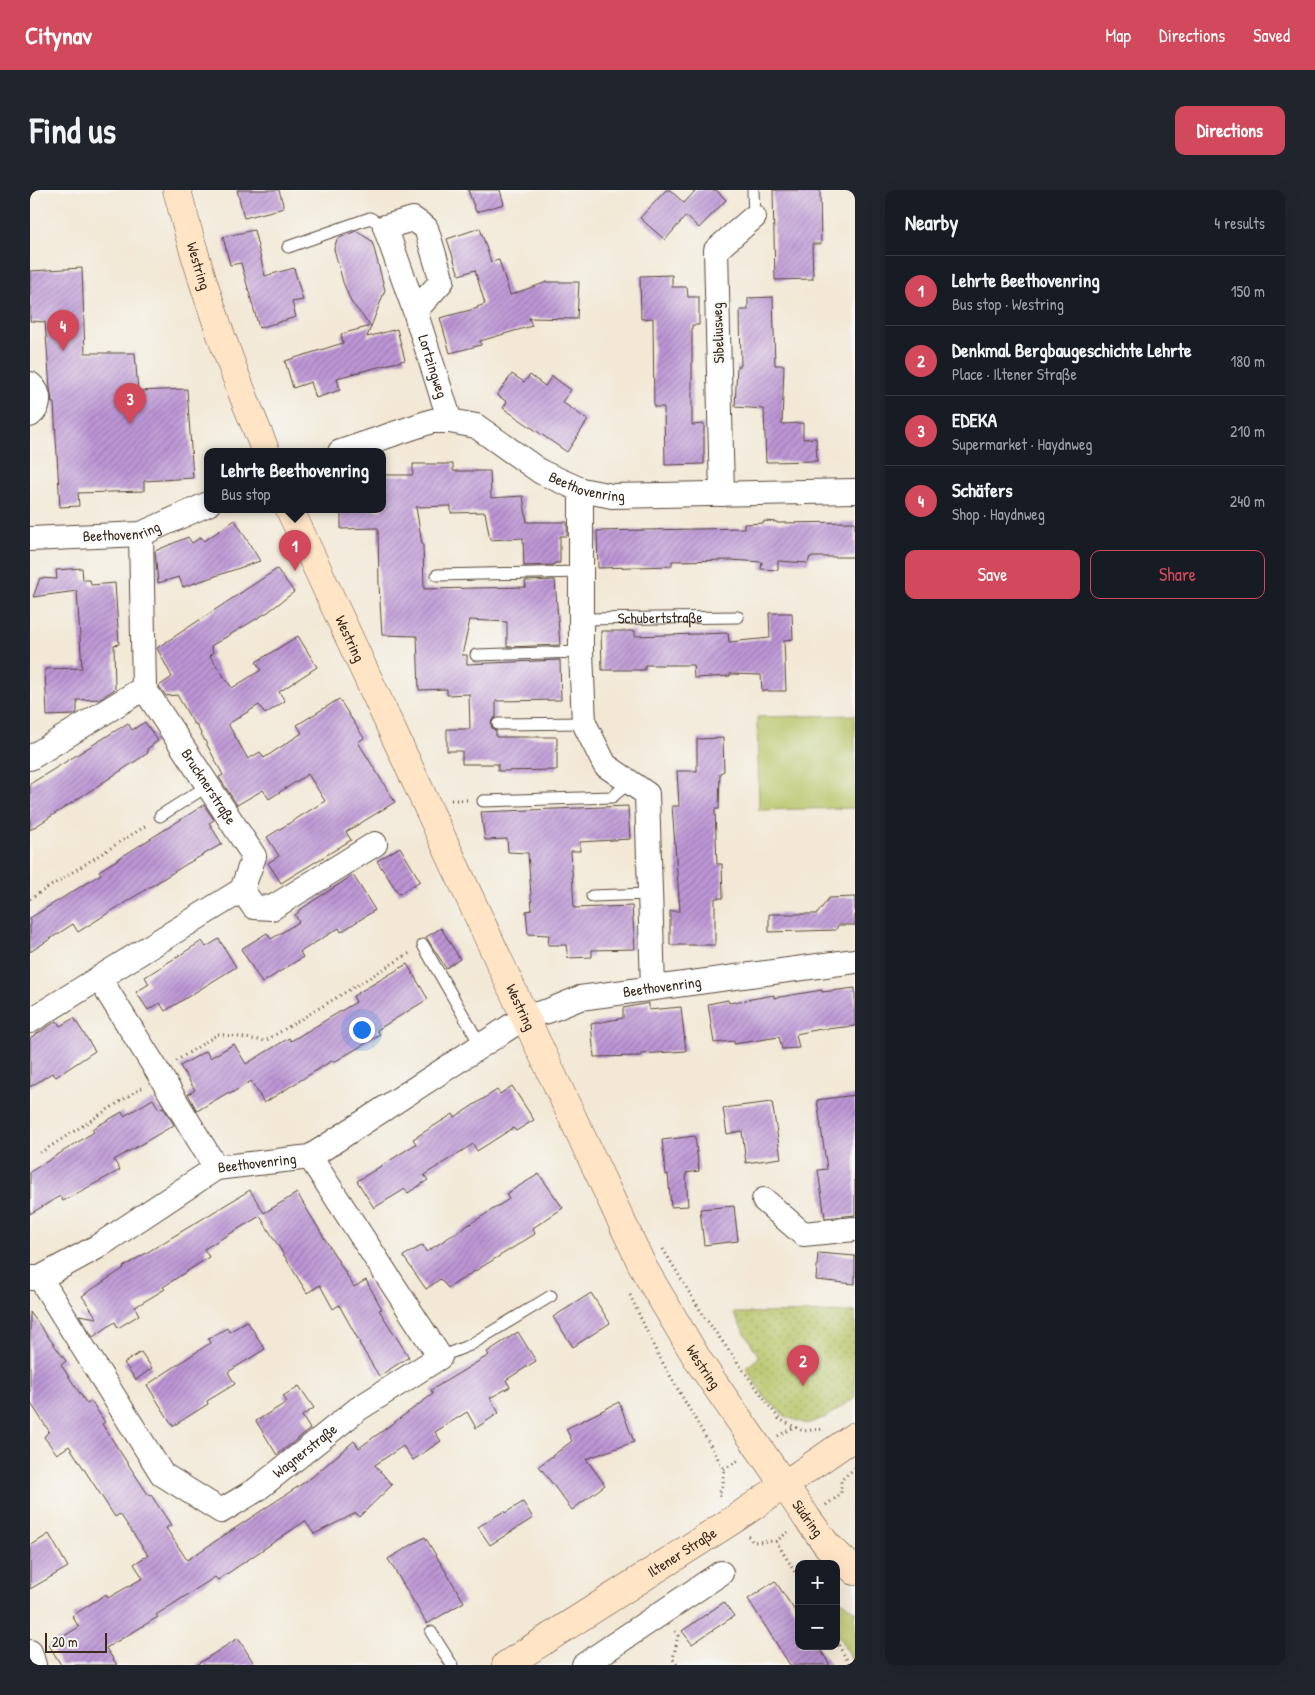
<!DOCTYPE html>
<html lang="en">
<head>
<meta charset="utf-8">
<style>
	:root { --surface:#171b24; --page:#20242c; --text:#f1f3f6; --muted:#9ea1a6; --line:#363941; --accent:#d1495b }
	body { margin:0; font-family:"Patrick Hand",sans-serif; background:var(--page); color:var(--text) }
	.controls { position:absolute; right:15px; bottom:15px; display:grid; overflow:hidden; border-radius:10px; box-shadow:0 5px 20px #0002 }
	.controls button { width:45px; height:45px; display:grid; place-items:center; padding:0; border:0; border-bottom:1px solid var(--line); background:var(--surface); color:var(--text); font:25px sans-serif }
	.scale { position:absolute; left:15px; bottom:12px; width:62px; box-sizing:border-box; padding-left:5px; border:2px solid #3b2a1e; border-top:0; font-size:14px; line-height:18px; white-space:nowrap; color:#3b2a1e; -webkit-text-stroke:4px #f6f6f2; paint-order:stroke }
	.you { position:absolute; left:331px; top:839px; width:18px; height:18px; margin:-12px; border:4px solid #fff; border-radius:50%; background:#1a73e8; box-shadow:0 0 0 8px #1a73e833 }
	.badge { display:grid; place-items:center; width:32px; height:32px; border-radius:50%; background:var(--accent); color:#fff; font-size:16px; font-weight:700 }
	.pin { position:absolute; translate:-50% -41px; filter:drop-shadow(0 1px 2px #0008) }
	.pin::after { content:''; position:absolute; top:26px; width:18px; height:15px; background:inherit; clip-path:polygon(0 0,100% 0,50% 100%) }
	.popup { position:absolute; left:174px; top:258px; width:182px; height:65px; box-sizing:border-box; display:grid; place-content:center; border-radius:10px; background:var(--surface); filter:drop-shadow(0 1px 4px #0005); font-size:16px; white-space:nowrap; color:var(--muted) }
	.popup b { font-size:19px; color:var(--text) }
	.popup::after { content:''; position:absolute; left:50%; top:100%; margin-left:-10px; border:10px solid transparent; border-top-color:var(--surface) }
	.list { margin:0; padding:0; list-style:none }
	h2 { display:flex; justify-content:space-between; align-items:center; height:65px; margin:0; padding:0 20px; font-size:21px }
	h2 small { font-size:16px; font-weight:400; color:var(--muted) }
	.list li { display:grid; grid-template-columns:32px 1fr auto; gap:15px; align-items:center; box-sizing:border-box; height:70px; padding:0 20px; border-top:1px solid var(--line) }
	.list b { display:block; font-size:19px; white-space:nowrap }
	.list p { margin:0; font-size:16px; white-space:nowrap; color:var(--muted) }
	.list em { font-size:16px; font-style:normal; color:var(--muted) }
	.actions { display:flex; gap:10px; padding:15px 20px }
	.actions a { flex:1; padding:11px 0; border:1px solid var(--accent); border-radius:10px; text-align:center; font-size:18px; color:var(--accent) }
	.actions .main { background:var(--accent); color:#fff }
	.map { position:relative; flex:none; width:825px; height:1475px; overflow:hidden; border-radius:10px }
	header { display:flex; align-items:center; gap:30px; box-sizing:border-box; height:70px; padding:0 25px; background:var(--accent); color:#fff }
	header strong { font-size:24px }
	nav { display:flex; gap:28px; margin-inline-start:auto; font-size:18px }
	.intro { display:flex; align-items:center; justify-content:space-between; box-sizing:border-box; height:120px; padding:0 30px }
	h1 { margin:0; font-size:35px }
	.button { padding:12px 22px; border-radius:10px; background:var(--accent); color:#fff; font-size:18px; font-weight:700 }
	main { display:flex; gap:30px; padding:0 30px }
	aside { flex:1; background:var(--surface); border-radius:10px; box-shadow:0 5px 20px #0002 }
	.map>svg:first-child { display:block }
	.grass { fill:#b7c467; stroke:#797742 }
	.park { fill:url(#park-dots); stroke:#797742 }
	.building { fill:url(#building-hatch) }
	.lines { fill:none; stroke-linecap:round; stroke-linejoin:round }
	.lane-casing { stroke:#564639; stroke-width:13 }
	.street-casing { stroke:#564639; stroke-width:26 }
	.secondary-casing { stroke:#564639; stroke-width:29 }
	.path { stroke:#564639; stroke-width:3; stroke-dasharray:1 4; stroke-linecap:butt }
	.lane { stroke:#fff; stroke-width:11 }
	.street { stroke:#fff; stroke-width:24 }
	.secondary { stroke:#ffe4c6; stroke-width:28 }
	.labels { text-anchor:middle; stroke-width:4.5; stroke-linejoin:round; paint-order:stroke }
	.street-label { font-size:15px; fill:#3b2a1e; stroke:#f6f6f2 }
</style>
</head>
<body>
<header>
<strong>Citynav</strong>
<nav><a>Map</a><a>Directions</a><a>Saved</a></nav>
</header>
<div class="intro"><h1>Find us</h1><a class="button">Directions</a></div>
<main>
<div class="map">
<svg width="825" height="1475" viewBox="0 0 825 1475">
	<defs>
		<pattern id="park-dots" width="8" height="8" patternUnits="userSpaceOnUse" patternTransform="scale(1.25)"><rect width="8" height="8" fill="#b7c467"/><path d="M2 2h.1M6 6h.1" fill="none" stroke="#969f54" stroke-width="1.8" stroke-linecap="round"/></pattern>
		<pattern id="building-hatch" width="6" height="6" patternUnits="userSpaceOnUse" patternTransform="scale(1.25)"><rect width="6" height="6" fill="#bc95d5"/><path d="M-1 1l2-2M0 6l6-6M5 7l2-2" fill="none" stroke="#9a7aac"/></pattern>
	</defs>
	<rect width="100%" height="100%" fill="#f6f6f2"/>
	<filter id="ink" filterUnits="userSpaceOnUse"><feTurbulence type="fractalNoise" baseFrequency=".02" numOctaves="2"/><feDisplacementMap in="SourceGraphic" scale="10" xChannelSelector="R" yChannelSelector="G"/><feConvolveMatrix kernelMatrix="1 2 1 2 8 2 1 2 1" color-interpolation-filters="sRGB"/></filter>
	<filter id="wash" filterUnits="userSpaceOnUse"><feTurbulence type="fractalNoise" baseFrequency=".0096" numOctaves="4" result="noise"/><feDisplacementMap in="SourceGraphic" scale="20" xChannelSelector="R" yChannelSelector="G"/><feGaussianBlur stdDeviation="1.12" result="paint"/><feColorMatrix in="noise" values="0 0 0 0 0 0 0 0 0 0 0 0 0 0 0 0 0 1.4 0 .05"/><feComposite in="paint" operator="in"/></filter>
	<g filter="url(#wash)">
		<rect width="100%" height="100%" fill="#f2e8d5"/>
		<g class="grass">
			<path d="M825,525V618L729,620L727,527Z"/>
			<path d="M806,1406L825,1421V1475L806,1442Z"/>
		</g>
		<path class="park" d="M825,1122V1208L796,1227L777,1234L756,1227L735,1208L716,1178L729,1167L703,1123Z"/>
		<g id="blocks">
			<g class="building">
				<path d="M207,0H249L254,18L214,28Z"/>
				<path d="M438,0H470L474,14L446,22Z"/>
				<path d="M636,0H640L654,13L666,0H686L696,10L669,38L656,26L635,50L610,28Z"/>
				<path d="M743,0H790L791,54H782L783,89L745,90Z"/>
				<path d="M450,38L461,72L469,70L480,105L517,92H549L547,129L499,128L502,136L450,151L451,155L420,163L410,128L448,118L447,117L455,114L445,80L429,85L417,49Z"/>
				<path d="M224,40L235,86L264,78L273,110L262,112L266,127L229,138L211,73L200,75L193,47Z"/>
				<path d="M326,41L342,51L355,100L337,147L367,139L375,170L307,188L310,200L286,208L281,192L263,198L255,171L313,153L311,144L341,136L321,112L313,92L304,59L307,49Z"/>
				<path d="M52,78L55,163H105L108,201L157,199L163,288L114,291V301L48,303L49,316L30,317L24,213H22L20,198L15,132L0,131V81Z"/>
				<path d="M642,85V97H657L658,107H669V135H662V235L674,234V274L635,275L634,217H624L623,128L611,129L610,86Z"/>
				<path d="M743,107L745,175H754L752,234L773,233V249L786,248L787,271L736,272L734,219L705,217L707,176H711L710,120H718V108Z"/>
				<path d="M482,184L494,192L500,185L515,196L522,186L541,200L532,212L558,230L537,262L473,218L477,212L467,205Z"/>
				<path d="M383,274H423V281H460L461,308L493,306L497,332H537V346H530V373H524V375L494,376L493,348L460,350L455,322L421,323V316L386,317L392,354H393L394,399L496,397L495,391L525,390L530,455L477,457V432L440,430L432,465H437V474L530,470L531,510L466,511V527L462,530L461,534L462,538L466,541V547H527V580L468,581V574H432V561H417V539H440L439,504L417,505V499L389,500L387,446L352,445L349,395L348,338L311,339V320H352V285H383Z"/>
				<path d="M205,330L230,371L153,397L149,387L128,393L125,361L158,347L162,353L171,347L174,351Z"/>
				<path d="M734,331L747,332V333L825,332V367H780L778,373L748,371V380L731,379L732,372L701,370L642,371V376L568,378L567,341L714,338V334L734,333Z"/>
				<path d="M52,378L53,390H60L61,395L85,393L89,454L84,455L85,499L70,509L47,510V523L43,525L17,526L15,479L52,478L47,401L3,407L10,388L27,389L26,380Z"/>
				<path d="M247,379L264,402L238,422L181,456L183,463L180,466L202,498L231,480L226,472L268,446L287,477L249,502L255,511L235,524L229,515L198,534L218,569L230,562L234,568L272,543L267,535L309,509L334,548L328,552L365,612L316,642L321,650L251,693L238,673L249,666L237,647L295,611L278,584L239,609L233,600L207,615L189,587L193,585L166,534H164L147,505L136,506L129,496L142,487L127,458Z"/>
				<path d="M739,423H762L763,449L754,450L756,501H732L731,485L700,484V486L664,488L663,475H615V480H572L571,441H605V446L698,443L699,452L740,448Z"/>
				<path d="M115,532L128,551L117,559L118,563L0,640V594L98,533L102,540Z"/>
				<path d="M693,548L694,581L690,583L689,619H685L687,674H692L693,708H685V755H640V721H650L642,616H649L647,581H667V549Z"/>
				<path d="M174,615L184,630L179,633L192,654L155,675L48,742L43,734L0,762V728L71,684L69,681Z"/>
				<path d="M598,616L600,649L550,652V661H541L544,718L602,716L605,759L562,760V767L538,768L536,755H518L519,745L498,744L496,721L502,720L498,663L478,662L477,649L455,650L451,622Z"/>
				<path d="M370,657L390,691L369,704L347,671Z"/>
				<path d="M323,685L345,720L311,742L309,738L270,762L273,767L232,793L211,759L237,743L241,749L269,732L265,725L269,722L268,721Z"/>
				<path d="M825,707V735H808L806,740L739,742V724H787L799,708Z"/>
				<path d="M411,738L430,769L416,778L396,747Z"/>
				<path d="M189,749L206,777L135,821L130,813L118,820L106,802L119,794L115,787L172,751L176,757Z"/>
				<path d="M377,774L398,809L347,840L350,845L304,872L303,870L234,913L221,891L200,904L199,902L167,921L158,904L165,900L150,876L176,861L180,868L204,854L216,874L259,848L261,851L326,812L323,806Z"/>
				<path d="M825,798V836L796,839V838L766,844L769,858L752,859L749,847L704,854V851L684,853L678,814L698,810L699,813L744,805V808L792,800V802Z"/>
				<path d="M619,813V820L651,817L656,861L611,864V866L564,867L561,834L593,828V818Z"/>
				<path d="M44,828L65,861L26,887L22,883L0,897V848L27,831L30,836Z"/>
				<path d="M482,896L504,930L486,941L483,938L447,961L443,954L394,985L398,990L378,1003L375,999L344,1018L327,991L386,954L383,949L423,924L425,927L467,900L470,904Z"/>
				<path d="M825,905V1025L795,1028L788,980L797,979L787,910Z"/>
				<path d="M123,909L129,919L133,917L144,935L84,970L90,980L33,1011L30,1006L0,1024V982L64,942L62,939L92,922L94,926Z"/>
				<path d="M742,912L751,968L716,973L712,941L697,944L693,918Z"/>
				<path d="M665,946L669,981L656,983L658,1016L641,1017L638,984L636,985L632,950Z"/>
				<path d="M509,984L533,1018L503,1038L505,1044L418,1098L410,1089L396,1099L373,1066L393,1055L396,1062L479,1009L476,1004Z"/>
				<path d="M220,1000L234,1023L267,1003L324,1097L336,1090L352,1119L349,1120L379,1167L349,1186L329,1153H330L309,1115L303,1119L290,1095L277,1103L230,1026L174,1059L179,1067L133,1097L135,1099L105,1117L109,1125L88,1138L85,1132L63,1147L49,1125L67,1128L52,1106L94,1078L93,1077Z"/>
				<path d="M704,1016L708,1051L674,1055L670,1019Z"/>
				<path d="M788,1063L825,1066V1094L786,1090Z"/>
				<path d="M561,1103L580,1133L543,1157L523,1127Z"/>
				<path d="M0,1122L36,1171L31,1175L57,1214L61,1211L75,1232L72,1234L119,1306L121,1305L141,1335L136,1338L157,1370L281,1288L324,1251L329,1258L403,1204L401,1200L459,1165L457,1162L488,1142L506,1171L476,1190L480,1197L460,1208L469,1223L446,1238L437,1222L405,1242L411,1251L383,1270L373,1256L345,1275L362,1295L329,1327L326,1323L284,1344L275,1331L188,1390L185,1387L126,1425L128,1427L76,1458L87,1475H31L19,1455L49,1437L42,1426L76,1404L78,1408L113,1388L104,1374L118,1365L90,1324L85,1327L39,1256L27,1264L14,1247L19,1241L0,1212Z"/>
				<path d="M217,1131L235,1159L198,1182L205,1194L177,1211L178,1214L143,1236L117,1195L180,1153L178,1149L197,1138L199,1142Z"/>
				<path d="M111,1162L122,1178L106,1190L94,1173Z"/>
				<path d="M269,1196L284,1218L272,1226L280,1239L247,1265L226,1231L257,1212L253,1206Z"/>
				<path d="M589,1212L604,1252L556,1269L575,1295L542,1320L509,1276L542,1251L536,1239Z"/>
				<path d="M493,1312L503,1328L460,1355L448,1337L474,1321L475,1323Z"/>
				<path d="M19,1344L38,1377L0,1399V1356Z"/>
				<path d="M395,1347L434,1412L397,1434L358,1369Z"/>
				<path d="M745,1391L769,1427V1456H788L800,1475H760L718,1409Z"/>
				<path d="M694,1412L704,1426L662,1454L652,1441Z"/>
				<path d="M208,1448L225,1475H166Z"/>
			</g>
		</g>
	</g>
	<g filter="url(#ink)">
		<use href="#blocks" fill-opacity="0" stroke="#564639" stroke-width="1"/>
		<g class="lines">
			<defs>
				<g id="lane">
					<path d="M723,0L724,27"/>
					<path d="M258,57L340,28L355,37"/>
					<path d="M407,385L551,382"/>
					<path id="s1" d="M551,429L708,427"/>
					<path d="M446,465L551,462"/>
					<path d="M468,534L554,533"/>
					<path d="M453,611L582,607L599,593"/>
					<path d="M130,626L179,595"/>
					<path d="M562,706L619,704"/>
					<path d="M393,755L451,856"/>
					<path d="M410,1167L440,1155L521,1106"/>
					<path d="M401,1442L422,1475"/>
				</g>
				<g id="street">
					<path id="s2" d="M385,121L412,91L396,38L383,29L355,37L385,121L420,231"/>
					<path d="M0,194C11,203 11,216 0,225"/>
					<path id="s3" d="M310,262L402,231H420L446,236L511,282L551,300L582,306L825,301"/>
					<path d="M551,300V462L554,533L575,575L617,604L623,798"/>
					<path d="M692,304L686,60L724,27"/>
					<path id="s4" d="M111,344L114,498L224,666L212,700L69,788L128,882L186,978"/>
					<path id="s5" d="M0,349L111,344L178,314"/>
					<path d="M0,568L114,498"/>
					<path d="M212,700L224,717L242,718L345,654"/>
					<path d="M0,831L69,788"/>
					<path d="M734,1010L773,1044L825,1039"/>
					<path id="s6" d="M0,1088H10L67,1057L186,978L280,967L495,827L518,821L550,808L825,771"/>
					<path id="s7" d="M10,1088L132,1284L191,1321L226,1300L328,1219L410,1167L280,967"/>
					<path d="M0,1462L4,1475"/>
					<path d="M554,1475L691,1383"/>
				</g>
				<g id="secondary">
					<path id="s8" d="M147,0C170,90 200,177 236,262"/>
					<path id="s9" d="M260,320L495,827L614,1079L668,1170L777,1328L797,1355L825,1381"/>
					<path id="s10" d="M476,1475L706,1328L825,1246"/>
				</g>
			</defs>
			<use href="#lane" class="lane-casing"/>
			<use href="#street" class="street-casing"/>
			<use href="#secondary" class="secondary-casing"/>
			<g class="path">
				<path d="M421,610H440"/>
				<path d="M0,709L117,635"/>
				<path d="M146,871L188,844L235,851L380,763"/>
				<path d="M10,963L113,897"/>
				<path d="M633,1059L673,1125L749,1229L773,1241L794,1239"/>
				<path d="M600,1105L627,1163L694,1279L693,1293L689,1305L692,1308"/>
				<path d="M748,1246L764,1237"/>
				<path d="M694,1279L709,1270"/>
				<path d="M796,1315L811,1304V1290L825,1278"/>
				<path d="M718,1346L723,1352L746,1351L758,1342"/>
				<path d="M746,1351L769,1389"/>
				<path d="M645,1441L648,1446L643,1469L647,1475"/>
				<path d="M806,1451L820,1475"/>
			</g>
			<use href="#lane" class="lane"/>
			<use href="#street" class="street"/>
			<use href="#secondary" class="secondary"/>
		</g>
	</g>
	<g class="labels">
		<g class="street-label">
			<text dy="5" stroke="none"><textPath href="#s8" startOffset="79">Westring</textPath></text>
			<text transform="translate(688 143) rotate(-92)" y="5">Sibeliusweg</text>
			<text dy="5" stroke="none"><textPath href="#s2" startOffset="288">Lortzingweg</textPath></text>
			<text dy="5" stroke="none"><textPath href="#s3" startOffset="270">Beethovenring</textPath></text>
			<text dy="5" stroke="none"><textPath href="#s5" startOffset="92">Beethovenring</textPath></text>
			<text dy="5" stroke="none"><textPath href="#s1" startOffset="79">Schubertstraße</textPath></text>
			<text dy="5" stroke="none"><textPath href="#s9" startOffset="142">Westring</textPath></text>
			<text dy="5" stroke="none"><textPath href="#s4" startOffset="272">Brucknerstraße</textPath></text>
			<text dy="5" stroke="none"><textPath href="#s6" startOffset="710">Beethovenring</textPath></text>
			<text dy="5" stroke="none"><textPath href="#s9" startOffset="548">Westring</textPath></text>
			<text dy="5" stroke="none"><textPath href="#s6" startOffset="259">Beethovenring</textPath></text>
			<text dy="5" stroke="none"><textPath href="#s9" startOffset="952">Westring</textPath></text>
			<text dy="5" stroke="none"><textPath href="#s7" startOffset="404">Wagnerstraße</textPath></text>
			<text dy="5" stroke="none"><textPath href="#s9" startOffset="1136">Südring</textPath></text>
			<text dy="5" stroke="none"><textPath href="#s10" startOffset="209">Iltener Straße</textPath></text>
		</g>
	</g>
</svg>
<div class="controls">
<button>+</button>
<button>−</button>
</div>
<div class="scale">20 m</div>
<div class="you"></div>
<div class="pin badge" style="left:265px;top:381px">1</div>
<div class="popup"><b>Lehrte Beethovenring</b>Bus stop</div>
<div class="pin badge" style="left:773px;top:1196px">2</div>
<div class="pin badge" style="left:100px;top:234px">3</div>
<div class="pin badge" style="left:33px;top:161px">4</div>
</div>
<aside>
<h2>Nearby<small>4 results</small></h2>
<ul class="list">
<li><span class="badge">1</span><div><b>Lehrte Beethovenring</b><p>Bus stop · Westring</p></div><em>150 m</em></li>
<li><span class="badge">2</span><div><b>Denkmal Bergbaugeschichte Lehrte</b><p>Place · Iltener Straße</p></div><em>180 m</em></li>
<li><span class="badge">3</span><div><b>EDEKA</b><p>Supermarket · Haydnweg</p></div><em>210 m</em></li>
<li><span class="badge">4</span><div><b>Schäfers</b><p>Shop · Haydnweg</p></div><em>240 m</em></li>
</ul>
<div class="actions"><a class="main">Save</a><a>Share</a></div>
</aside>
</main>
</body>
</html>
